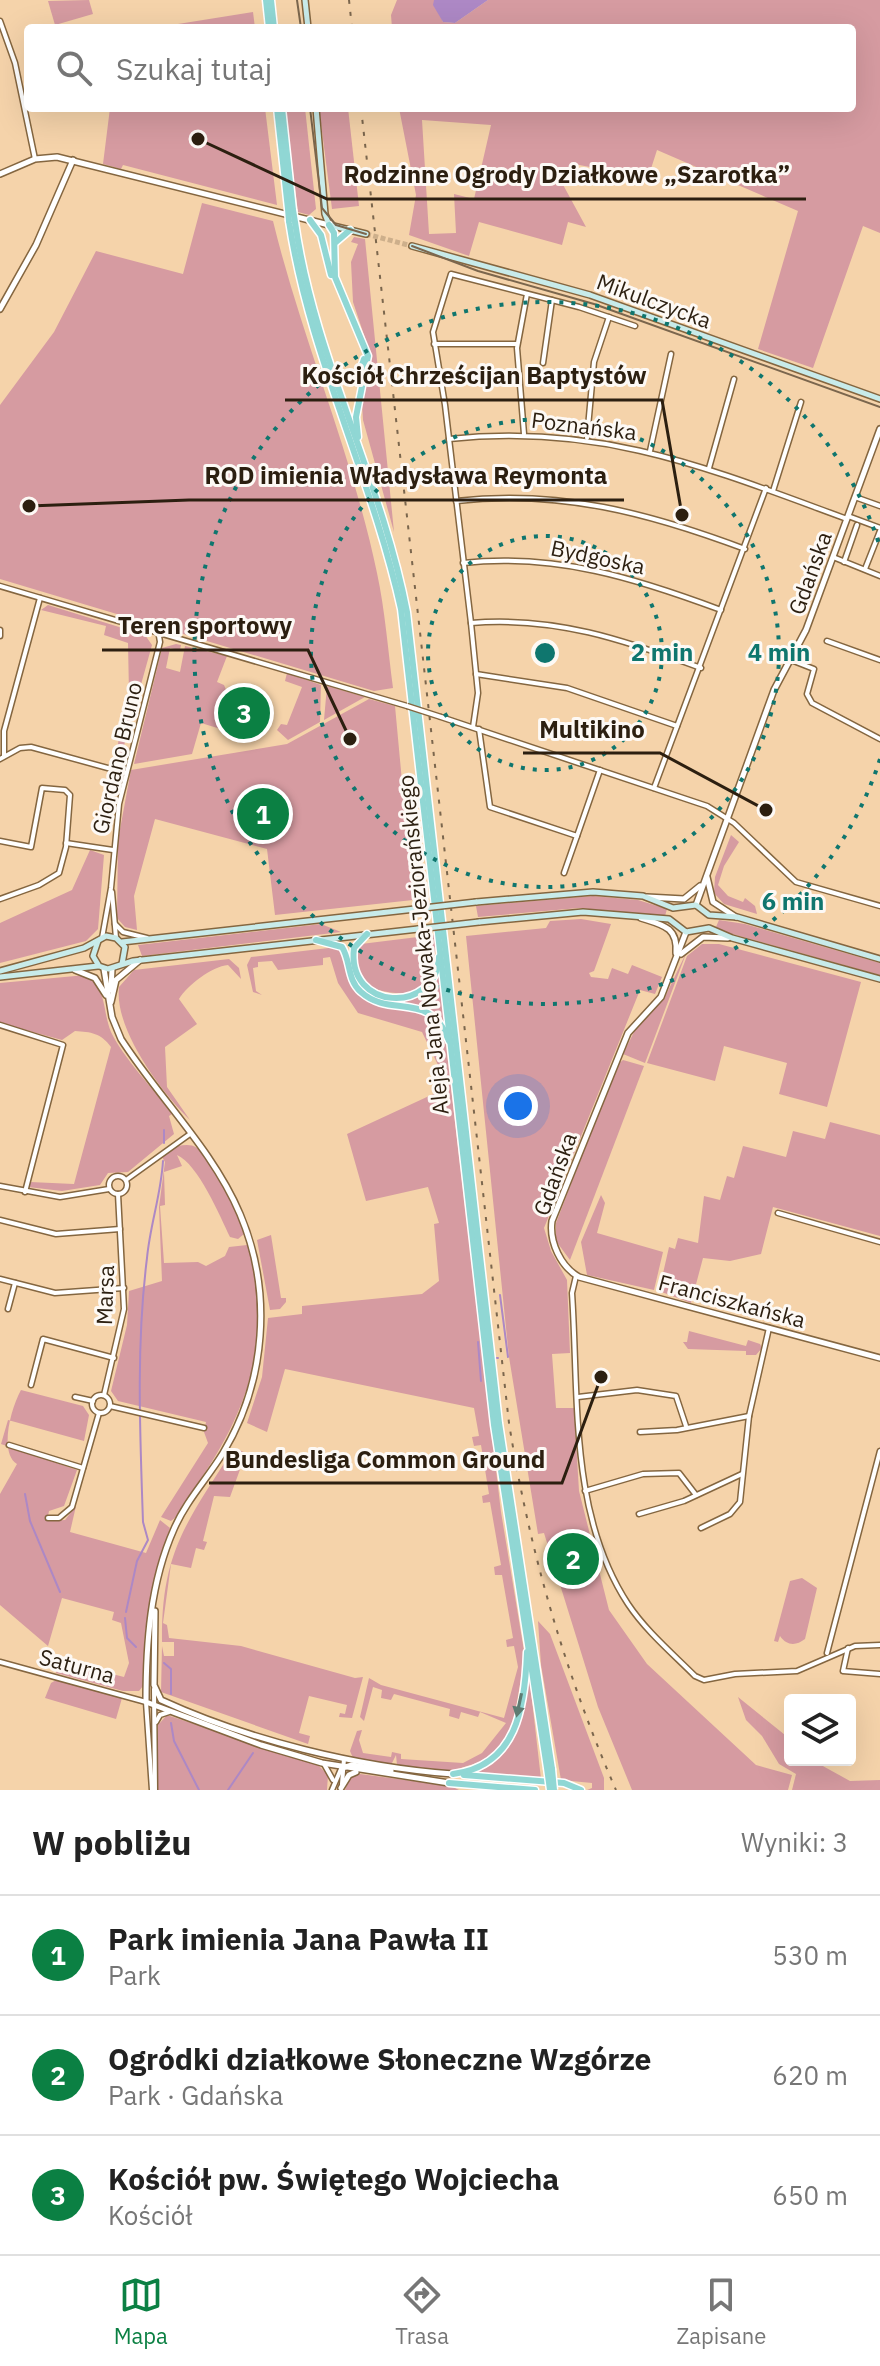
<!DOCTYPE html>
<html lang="pl">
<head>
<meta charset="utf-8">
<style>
	:root { --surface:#fff; --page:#f2f2f2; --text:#222; --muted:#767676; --line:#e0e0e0; --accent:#0b8043 }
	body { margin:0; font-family:"IBM Plex Sans",sans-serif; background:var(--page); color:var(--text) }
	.controls { position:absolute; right:24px; bottom:24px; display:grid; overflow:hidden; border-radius:8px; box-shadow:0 8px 32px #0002 }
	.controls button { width:72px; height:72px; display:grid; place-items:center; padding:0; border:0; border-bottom:2px solid var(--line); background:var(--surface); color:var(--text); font:40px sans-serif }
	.you { position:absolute; left:518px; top:1106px; width:28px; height:28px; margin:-20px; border:6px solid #fff; border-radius:50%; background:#1a73e8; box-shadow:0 0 0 12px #1a73e833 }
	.badge { display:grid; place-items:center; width:52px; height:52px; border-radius:50%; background:var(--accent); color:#fff; font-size:26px; font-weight:700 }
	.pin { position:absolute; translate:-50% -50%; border:4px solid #fff; box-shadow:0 2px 8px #0006 }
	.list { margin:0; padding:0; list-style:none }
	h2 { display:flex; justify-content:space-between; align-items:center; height:104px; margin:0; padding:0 32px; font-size:34px }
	h2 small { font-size:26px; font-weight:400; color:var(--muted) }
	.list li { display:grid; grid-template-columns:52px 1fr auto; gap:24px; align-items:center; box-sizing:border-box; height:120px; padding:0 32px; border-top:2px solid var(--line) }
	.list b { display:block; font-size:30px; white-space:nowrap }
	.list p { margin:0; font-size:26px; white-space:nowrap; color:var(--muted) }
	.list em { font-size:26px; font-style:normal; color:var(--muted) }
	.icon { flex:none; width:44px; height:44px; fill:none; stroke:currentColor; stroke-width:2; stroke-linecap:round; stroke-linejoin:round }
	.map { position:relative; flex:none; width:880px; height:1790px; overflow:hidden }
	.search { position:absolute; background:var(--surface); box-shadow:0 8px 32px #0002; left:24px; right:24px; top:24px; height:88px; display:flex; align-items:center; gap:20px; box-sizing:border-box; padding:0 28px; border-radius:8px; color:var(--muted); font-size:30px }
	.sheet { height:464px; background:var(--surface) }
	nav { display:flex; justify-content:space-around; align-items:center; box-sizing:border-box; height:112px; border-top:2px solid var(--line); background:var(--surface); font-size:22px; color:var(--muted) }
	nav a { display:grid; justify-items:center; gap:4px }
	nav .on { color:var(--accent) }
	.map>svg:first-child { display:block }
	.green { fill:#d69ba1; fill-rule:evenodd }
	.water { fill:#ad88c5 }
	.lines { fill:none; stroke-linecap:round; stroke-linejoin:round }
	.stream { stroke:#ad88c5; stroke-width:2 }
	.secondary-tunnel { stroke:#cdaf8b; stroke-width:5; stroke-dasharray:5 2.5; stroke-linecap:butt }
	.minor-casing { stroke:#846640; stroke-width:7 }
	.tertiary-casing { stroke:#846640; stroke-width:8 }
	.secondary-casing { stroke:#846640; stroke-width:8 }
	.primary-casing { stroke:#fff; stroke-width:9 }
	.minor { stroke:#fff; stroke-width:4 }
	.tertiary { stroke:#fff; stroke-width:5 }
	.secondary { stroke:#c8ebea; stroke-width:5 }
	.primary { stroke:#90d7d4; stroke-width:6 }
	.tram { stroke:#7b664d; stroke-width:2 }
	.rail { stroke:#7b664d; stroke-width:2; stroke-dasharray:4 8; stroke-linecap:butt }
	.minor-bridge-casing { stroke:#846640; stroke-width:7; stroke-linecap:butt }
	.secondary-bridge-casing { stroke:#846640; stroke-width:8; stroke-linecap:butt }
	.primary-bridge-casing { stroke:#fff; stroke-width:9; stroke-linecap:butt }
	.minor-bridge { stroke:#fff; stroke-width:4 }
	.secondary-bridge { stroke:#c8ebea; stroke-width:5 }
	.primary-bridge { stroke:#90d7d4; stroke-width:6 }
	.oneway { fill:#5e7b72 }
	.ring { fill:none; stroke:#0f766e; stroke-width:4; stroke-dasharray:4 8 }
	.labels { text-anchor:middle; stroke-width:6; stroke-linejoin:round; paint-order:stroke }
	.street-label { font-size:22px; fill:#2c1f10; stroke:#fdf9f5 }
	.centre { fill:#0f766e; stroke:#fdf9f5; stroke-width:4 }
	.ring-label { font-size:24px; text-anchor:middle; font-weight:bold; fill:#0f766e; stroke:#fdf9f5; stroke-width:6; stroke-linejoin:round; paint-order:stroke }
	.leader { fill:none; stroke:#2c1f10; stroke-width:3 }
	.callout-dot { fill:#2c1f10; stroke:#fdf9f5; stroke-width:3 }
	.callout-label { font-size:24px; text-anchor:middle; font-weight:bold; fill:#2c1f10; stroke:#fdf9f5; stroke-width:6; stroke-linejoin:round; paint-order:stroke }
</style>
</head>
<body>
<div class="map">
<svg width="880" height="1790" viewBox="0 0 880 1790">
	<rect width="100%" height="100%" fill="#f5d3aa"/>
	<g class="green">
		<path d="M89,0L93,14L55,25L48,1Z"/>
		<path d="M397,0H434L443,22L455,23L488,0H880V233L863,226L813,368L758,349L798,211L657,150L648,178L574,164L572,175L561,181L586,227L568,222L562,245L479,222L469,256L409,235L416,195L399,108H852V28H392L391,15ZM422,120L491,125L474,199L454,194L456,233L429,234Z"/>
		<path d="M253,12L255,28H153Z"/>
		<path d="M110,108H265L277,205L123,165L121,169L103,164Z"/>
		<path d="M285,108H305L316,209L309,215L298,212Z"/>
		<path d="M319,108H348L359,206L332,209Z"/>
		<path d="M202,203L273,221C302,340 352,453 377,573C385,610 388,650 393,688L374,691L0,579V405L54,332L96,251L183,274Z"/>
		<path d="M354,237L365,239L394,532L363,420L362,405L371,356L353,302L351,262L358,244L351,242Z"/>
		<path d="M48,605L145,635L152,645L120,760L115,757L129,694L128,643L104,635L106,626L41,610Z"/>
		<path d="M176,644L181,645L180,650L170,648L166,668L180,672L185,646L227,656L217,682L224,685L232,704L224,730L201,723L192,754L134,764L162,648Z"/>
		<path d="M287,673L321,685L320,722L288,740L277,730L281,724L287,725L302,687L285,681Z"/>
		<path d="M327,686L365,697L324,720Z"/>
		<path d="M369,699L395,706L413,900L275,915L267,849L155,819L134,896L137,930L125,927L117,918L118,840L131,770L287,744Z"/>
		<path d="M731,835L739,842L724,866L718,885L728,896L743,902L745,898L755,906L757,914L724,904L714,893L715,877Z"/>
		<path d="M90,850L104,855L98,929L86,941L0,963V923L72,890Z"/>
		<path d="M593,896L638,900L667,909L665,916L579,908L478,917L476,906Z"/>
		<path d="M581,919L611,924L594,971L589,973L591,977L608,979L612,968L628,974L632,965L662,977L655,994L640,990L544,1228L551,1251L567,1280L570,1353L552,1354L556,1408H574L579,1491L609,1610L647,1664L756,1765L792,1775L788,1790H632L598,1707L544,1533L538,1534L509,1357L466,936L546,928L550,921Z"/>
		<path d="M719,920L745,924L880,963V975L725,932L716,927Z"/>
		<path d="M321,924L341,932L142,956L138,945Z"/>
		<path d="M434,935C437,961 435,971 419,991C388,999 337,985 361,944Z"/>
		<path d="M702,944H719L861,982L827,1107L779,1094L787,1063L724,1046L715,1081L647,1063L687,956Z"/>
		<path d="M337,947L345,957L360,995L412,1008L435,1019L446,1045L501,1512L525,1657L512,1729L493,1758L451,1771L397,1765L396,1755L391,1765L353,1758L350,1751L357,1731L362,1730L359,1740L363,1753L391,1757L392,1752L401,1754V1759L463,1763L482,1753L506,1723L480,1712L478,1717L461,1712L459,1719L449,1716L450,1709L394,1694L391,1700L381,1698L382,1690L373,1687L364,1721L360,1717L369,1678L381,1685L504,1718L518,1667L514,1646L507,1647L506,1640L513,1638L502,1575H495L494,1567L501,1565L490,1502L483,1503L482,1496L489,1494L481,1445L474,1446L472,1437L479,1436L474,1408L285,1369L267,1432L247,1423L262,1377L268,1318L302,1314V1306L422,1294L439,1281L434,1224L439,1223L428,1187L366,1201L347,1134L442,1090L435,1068L438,1065L422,1032L358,1013L338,983L330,957L323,958V965L278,970L272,961L258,962V967L253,968L256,991L262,995L253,992L247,965L251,957Z"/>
		<path d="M687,951L645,1063L623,1054L638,1024L665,997Z"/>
		<path d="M349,956L359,984L367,993L379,998L418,996L440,971L445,1023C409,989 360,1018 349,956Z"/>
		<path d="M229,959L239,968L241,979L228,965C212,966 187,986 179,999L197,1024L165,1047L167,1087L190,1120C161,1092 114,1029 119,987L134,970Z"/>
		<path d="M86,975C108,991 102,1010 111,1032C122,1056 155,1091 172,1114L169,1116L174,1134L128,1172L108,1173L100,1185L62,1191L28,1187L30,1182L74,1184L111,1047C101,1033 91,1032 75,1031L62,1040L0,1023V983Z"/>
		<path d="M623,1060L644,1066L570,1260L556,1241V1223L617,1065Z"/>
		<path d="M830,1122L880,1135V1236L773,1207L761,1254L730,1261L703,1258L691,1303L659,1291L669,1247L675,1249L678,1238L698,1243L704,1196L720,1200L727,1176L734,1178L743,1146L786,1157L793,1131L825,1139Z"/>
		<path d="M178,1146C185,1145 191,1144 197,1148C214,1163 241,1213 244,1234L238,1239L230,1237C220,1216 198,1164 177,1155L182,1166L164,1172L165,1205L160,1206L164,1263L198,1262L206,1266L225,1256L229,1247L247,1245C255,1260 256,1281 257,1299C263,1373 234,1432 192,1492C185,1501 180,1515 171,1521L161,1517L208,1443L204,1432L206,1422L118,1401L111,1391L127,1325L129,1291L162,1281L159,1207L165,1162L162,1157Z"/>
		<path d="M601,1195L605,1203L597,1233L663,1252L654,1290L587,1275L581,1242Z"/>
		<path d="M271,1235L281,1298H286V1302L280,1309L270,1310L257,1240Z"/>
		<path d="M689,1331L746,1346L748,1340L760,1344L762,1348L756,1355H746V1351L688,1349L683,1342H687Z"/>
		<path d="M21,1390L83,1406L89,1415L84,1441L8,1420L1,1444L77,1470L64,1506L49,1511L47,1521L65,1520L76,1506L70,1532L146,1553L160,1520L170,1528L145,1631L143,1686L139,1691H123L56,1673L59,1655L73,1664L124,1677L129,1663L121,1623L112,1620L114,1612L62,1598L48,1646L0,1605V1494L17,1464C0,1454 9,1412 21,1390Z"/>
		<path d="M237,1449L246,1453L230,1497L214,1496L203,1541L207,1542L204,1550L196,1548L191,1568L171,1564L163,1623L167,1625L169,1638L241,1646L355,1678L363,1677L352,1718L339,1717L340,1713L345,1714L347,1705L309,1696L299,1733L310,1736L308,1744L161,1692L162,1646L164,1656H174V1642H162C161,1552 187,1522 232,1451Z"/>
		<path d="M802,1578L817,1588L805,1639C796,1646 787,1646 780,1636L778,1642L774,1641L790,1581Z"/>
		<path d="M538,1621L550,1634L604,1778V1790H587L592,1788V1783L561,1780L541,1665Z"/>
		<path d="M529,1674L541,1779L474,1773C517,1757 520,1714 529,1674Z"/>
		<path d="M58,1679L122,1698L116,1719L45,1698L51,1683Z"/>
		<path d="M738,1697L790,1739V1760H812L850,1781L880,1780V1790H792L796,1774L779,1764L762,1736L746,1720Z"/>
		<path d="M167,1715L318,1765L328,1775L327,1790H157L158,1725Z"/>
		<path d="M360,1774L451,1786L459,1790H345L350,1778Z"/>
	</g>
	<path class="water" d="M434,0H488L455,23L443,22L433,5Z"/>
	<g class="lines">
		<g class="stream">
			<path d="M164,1143V1130"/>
			<path d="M500,1295L508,1357"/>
			<path d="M478,1342L481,1381"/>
			<path d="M496,1358H498"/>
			<path d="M25,1494L30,1521L60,1592"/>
			<path d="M126,1612L137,1561L148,1540L143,1522C140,1434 136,1345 147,1258C150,1225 161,1195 163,1161"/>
			<path d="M125,1618L127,1638L136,1647"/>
			<path d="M164,1663L171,1669V1694"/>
			<path d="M171,1723L174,1741L199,1790"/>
			<path d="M228,1790L253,1753"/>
		</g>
		<path class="secondary-tunnel" d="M366,234L412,246"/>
		<defs>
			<g id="minor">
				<path d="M0,21L15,63L35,159"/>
				<path d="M434,344H517"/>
				<path d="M543,363L552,300"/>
				<path d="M524,434L517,348L527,294"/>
				<path d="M587,438L594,362L609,317"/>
				<path d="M449,439C601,423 708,468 847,519"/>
				<path d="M650,451L671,354"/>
				<path d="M709,468L734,379"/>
				<path d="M773,491L801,402"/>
				<path d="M855,497L880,506"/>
				<path d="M456,501C559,489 649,513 745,549"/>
				<path d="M848,516L880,528"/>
				<path d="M833,557L880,576"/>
				<path d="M844,562L857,525"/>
				<path d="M463,563C556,553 635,578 721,610"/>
				<path d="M865,569L880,531"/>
				<path d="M0,586L407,706"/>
				<path d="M471,623C555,616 624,640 701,668"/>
				<path d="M0,630V636"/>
				<path d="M827,641L880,660"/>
				<path d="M791,660L814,669L807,694L812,703L880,739"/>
				<path d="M476,674L567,688L677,726"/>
				<path d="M441,717L707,806L734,823L796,882L880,906"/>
				<path d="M473,727L478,693L471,623L445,405L433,332L451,274L579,307L635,326"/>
				<path d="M479,729L490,807L577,836L600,770"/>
				<path d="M4,756V731L40,598"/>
				<path d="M0,759L20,748L31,747L126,773"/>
				<path d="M654,788L766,488"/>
				<path d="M0,841L31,847L42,788L65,790L70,795L66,847L59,873L39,885L0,899"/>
				<path d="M66,843L113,850"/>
				<path d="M564,873L577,836"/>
				<path d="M112,892L116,938"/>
				<path d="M115,924L123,932L147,938"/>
				<path d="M102,938L111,888L119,804L160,642L159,636"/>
				<path d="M0,1025L63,1045L25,1192"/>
				<circle cx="118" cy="1185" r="9"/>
				<path d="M126,1180L190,1134"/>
				<path d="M0,1186L60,1197L109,1189"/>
				<path d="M778,1213L880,1242"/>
				<path d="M0,1220L56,1234L120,1229"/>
				<path d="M576,1276L572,1293C579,1397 569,1514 628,1604C646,1631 672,1653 695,1676L704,1680L735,1674L797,1671L855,1646L880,1645"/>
				<path d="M0,1279L55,1293L124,1288"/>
				<path d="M8,1309L15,1283"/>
				<path d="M31,1385L43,1339L114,1358"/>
				<circle cx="101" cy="1404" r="9"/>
				<path d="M104,1395L124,1309L118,1194"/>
				<path d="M75,1397L93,1401"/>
				<path d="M578,1397L637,1390L676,1396L686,1426"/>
				<path d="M110,1406L204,1428"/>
				<path d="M640,1432L677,1430L749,1416"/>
				<path d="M9,1445L83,1468"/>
				<path d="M585,1491L643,1474L679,1473L696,1495"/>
				<path d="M639,1514L684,1501L742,1474"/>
				<path d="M48,1518H59L72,1507L99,1413"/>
				<path d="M701,1528L730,1514L740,1502L749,1416L769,1328"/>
				<path d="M848,1648L843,1671L880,1674"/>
				<path d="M827,1653L880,1451"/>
				<path d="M0,1662L146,1702L152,1790"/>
				<path d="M154,1689L155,1790"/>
				<path d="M156,1722L160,1715L169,1712"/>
				<path d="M324,1764L333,1780"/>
				<path d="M342,1784L344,1759"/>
				<path d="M332,1790L341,1769"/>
			</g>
			<g id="tertiary">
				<path d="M0,174L35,159L57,157L329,225"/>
				<path d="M0,309L36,245L73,160"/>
				<path d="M707,877L713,902L736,917"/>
				<path d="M647,897L684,899L700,886"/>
				<path d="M696,905L774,690L806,630L880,429"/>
				<path d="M641,918C663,925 678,927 676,953"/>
				<path d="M686,932L661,997L628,1033L552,1221C549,1242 561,1267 579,1277L880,1358"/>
				<path d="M681,954L703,937L728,938"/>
				<path d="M104,969L112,1017L121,1039C159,1098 213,1150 240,1214C273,1292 266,1381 223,1453C207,1479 186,1501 174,1529C150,1583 146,1644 146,1702L261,1745L322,1763L449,1783"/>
				<path d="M75,970L95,978L106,995"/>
				<path d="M111,990L112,969"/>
				<path d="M111,1002L116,980L140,960"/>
				<path d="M155,1611L154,1685L161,1700C248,1740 357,1767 453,1774"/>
				<path d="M342,1768L352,1765L391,1771"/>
				<path d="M341,1788L349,1775L356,1772"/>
			</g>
			<g id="secondary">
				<path d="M305,0L308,28"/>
				<path d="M316,108L325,214L329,225L366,234"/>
				<path d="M412,246L590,295L880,399"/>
				<path d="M476,902L593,892L643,896L673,908L696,905L709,915L737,917L880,959"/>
				<path d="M479,922L583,912L669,919L686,932L709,928L732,938L880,979"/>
				<path d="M98,941L93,956L99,966L108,969L133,961L418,929"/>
				<path d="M122,942L415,909"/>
				<path d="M0,971L84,948L106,936L116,938L125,947L122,964"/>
				<path d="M0,977L98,966"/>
			</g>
			<g id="primary">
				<path d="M266,0L269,28"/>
				<path d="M271,0L274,28"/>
				<path d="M277,108L288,209"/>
				<path d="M282,108L293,210"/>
				<path d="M310,220L321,235L331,275"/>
				<path d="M289,221C309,355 372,477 401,609L494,1425L547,1768"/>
				<path d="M295,222C314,357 381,478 407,612L499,1423L552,1769"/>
				<path d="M329,225L334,233L335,277L368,356L356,417L358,437"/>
				<path d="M336,242L350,230"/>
				<path d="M335,369L350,378L360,371L364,359"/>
				<path d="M367,934L354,948C346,1011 436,1015 439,957"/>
				<path d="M316,940L342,947C351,961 347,980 361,992C391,1019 430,989 449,1041"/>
				<path d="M453,1774C517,1766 525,1707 527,1652"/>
				<path d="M464,1775L564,1783L581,1790"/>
				<path d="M449,1783L535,1790"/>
			</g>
		</defs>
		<use href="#minor" class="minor-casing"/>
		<use href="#tertiary" class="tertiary-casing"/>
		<use href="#secondary" class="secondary-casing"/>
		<use href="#primary" class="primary-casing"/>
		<use href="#minor" class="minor"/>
		<use href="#tertiary" class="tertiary"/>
		<use href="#secondary" class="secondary"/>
		<use href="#primary" class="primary"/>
		<g class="tram">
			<path d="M297,0L301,28"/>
			<path d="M310,108L322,208L336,225L366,234"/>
			<path d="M412,246L478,271L594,304L880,407"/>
		</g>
		<g class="rail">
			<path d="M349,0L352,28"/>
			<path d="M361,108L509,1423C529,1550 565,1673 616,1790"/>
		</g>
		<defs>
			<path id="minor-bridge" d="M407,706L441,717"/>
			<g id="secondary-bridge">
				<path d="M415,909L476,902"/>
				<path d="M418,929L479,922"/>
			</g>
			<g id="primary-bridge">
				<path d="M288,209L289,221"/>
				<path d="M293,210L295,222"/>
				<path d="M547,1768L550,1790"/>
				<path d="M552,1769L554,1790"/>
			</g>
		</defs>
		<use href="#minor-bridge" class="minor-bridge-casing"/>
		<use href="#secondary-bridge" class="secondary-bridge-casing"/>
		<use href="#primary-bridge" class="primary-bridge-casing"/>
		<use href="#minor-bridge" class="minor-bridge"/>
		<use href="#secondary-bridge" class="secondary-bridge"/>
		<use href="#primary-bridge" class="primary-bridge"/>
	</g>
	<defs><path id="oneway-solid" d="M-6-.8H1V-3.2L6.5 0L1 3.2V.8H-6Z" transform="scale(2)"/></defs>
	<use class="oneway" href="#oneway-solid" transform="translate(519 1705) rotate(102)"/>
	<g class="ring">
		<circle cx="545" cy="653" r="117"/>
		<circle cx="545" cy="653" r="234"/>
		<path d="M880 759A351 351 0 1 1 880 547"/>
	</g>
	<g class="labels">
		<g class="street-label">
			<text transform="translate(654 301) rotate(20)" y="8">Mikulczycka</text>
			<text transform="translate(584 426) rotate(7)" y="8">Poznańska</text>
			<text transform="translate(598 557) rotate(12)" y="8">Bydgoska</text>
			<text transform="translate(810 573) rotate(-70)" y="8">Gdańska</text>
			<text transform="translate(117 758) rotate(-77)" y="8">Giordano Bruno</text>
			<text transform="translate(423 945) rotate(-96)" y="8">Aleja Jana Nowaka-Jeziorańskiego</text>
			<text transform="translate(555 1174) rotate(-70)" y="8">Gdańska</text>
			<text transform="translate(105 1295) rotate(-88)" y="8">Marsa</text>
			<text transform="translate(732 1301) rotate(15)" y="8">Franciszkańska</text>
			<text transform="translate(77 1666) rotate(15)" y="8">Saturna</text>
		</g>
	</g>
	<circle cx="545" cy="653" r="12" class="centre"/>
	<g class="ring-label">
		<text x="662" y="661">2 min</text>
		<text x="779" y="661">4 min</text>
		<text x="793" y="910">6 min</text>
	</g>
	<path class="leader" d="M198 139L327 199H806M682 515L662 400H285M29 506L189 500H624M350 739L308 650H102M766 810L660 753H523M601 1377L562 1483H209"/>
	<g class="callout-dot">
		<circle cx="198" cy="139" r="8"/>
		<circle cx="682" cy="515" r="8"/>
		<circle cx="29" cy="506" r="8"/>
		<circle cx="350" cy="739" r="8"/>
		<circle cx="766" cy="810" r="8"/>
		<circle cx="601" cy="1377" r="8"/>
	</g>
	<g class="callout-label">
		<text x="567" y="183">Rodzinne Ogrody Działkowe „Szarotka”</text>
		<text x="474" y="384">Kościół Chrześcijan Baptystów</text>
		<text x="406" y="484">ROD imienia Władysława Reymonta</text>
		<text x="205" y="634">Teren sportowy</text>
		<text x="592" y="738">Multikino</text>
		<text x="385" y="1468">Bundesliga Common Ground</text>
	</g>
</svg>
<div class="controls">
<button><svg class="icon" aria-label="layers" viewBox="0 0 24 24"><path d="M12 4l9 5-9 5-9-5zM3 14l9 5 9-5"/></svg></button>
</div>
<div class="you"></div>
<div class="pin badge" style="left:263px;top:814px">1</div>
<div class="pin badge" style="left:573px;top:1559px">2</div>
<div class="pin badge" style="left:244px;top:713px">3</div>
<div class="search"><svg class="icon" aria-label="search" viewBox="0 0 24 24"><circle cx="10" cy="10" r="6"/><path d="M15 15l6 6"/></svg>Szukaj tutaj</div>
</div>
<section class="sheet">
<h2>W pobliżu<small>Wyniki: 3</small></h2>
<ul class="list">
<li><span class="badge">1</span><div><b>Park imienia Jana Pawła II</b><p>Park</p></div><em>530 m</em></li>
<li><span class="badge">2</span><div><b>Ogródki działkowe Słoneczne Wzgórze</b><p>Park · Gdańska</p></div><em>620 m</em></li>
<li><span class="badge">3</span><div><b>Kościół pw. Świętego Wojciecha</b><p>Kościół</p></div><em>650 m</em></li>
</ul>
</section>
<nav>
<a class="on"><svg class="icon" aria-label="map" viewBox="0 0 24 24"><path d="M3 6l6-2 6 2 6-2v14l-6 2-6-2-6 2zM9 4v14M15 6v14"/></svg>Mapa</a>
<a><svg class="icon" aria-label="directions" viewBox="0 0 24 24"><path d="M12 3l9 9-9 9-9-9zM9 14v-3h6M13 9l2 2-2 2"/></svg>Trasa</a>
<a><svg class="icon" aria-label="saved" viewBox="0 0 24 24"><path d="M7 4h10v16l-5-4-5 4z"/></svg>Zapisane</a>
</nav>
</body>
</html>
